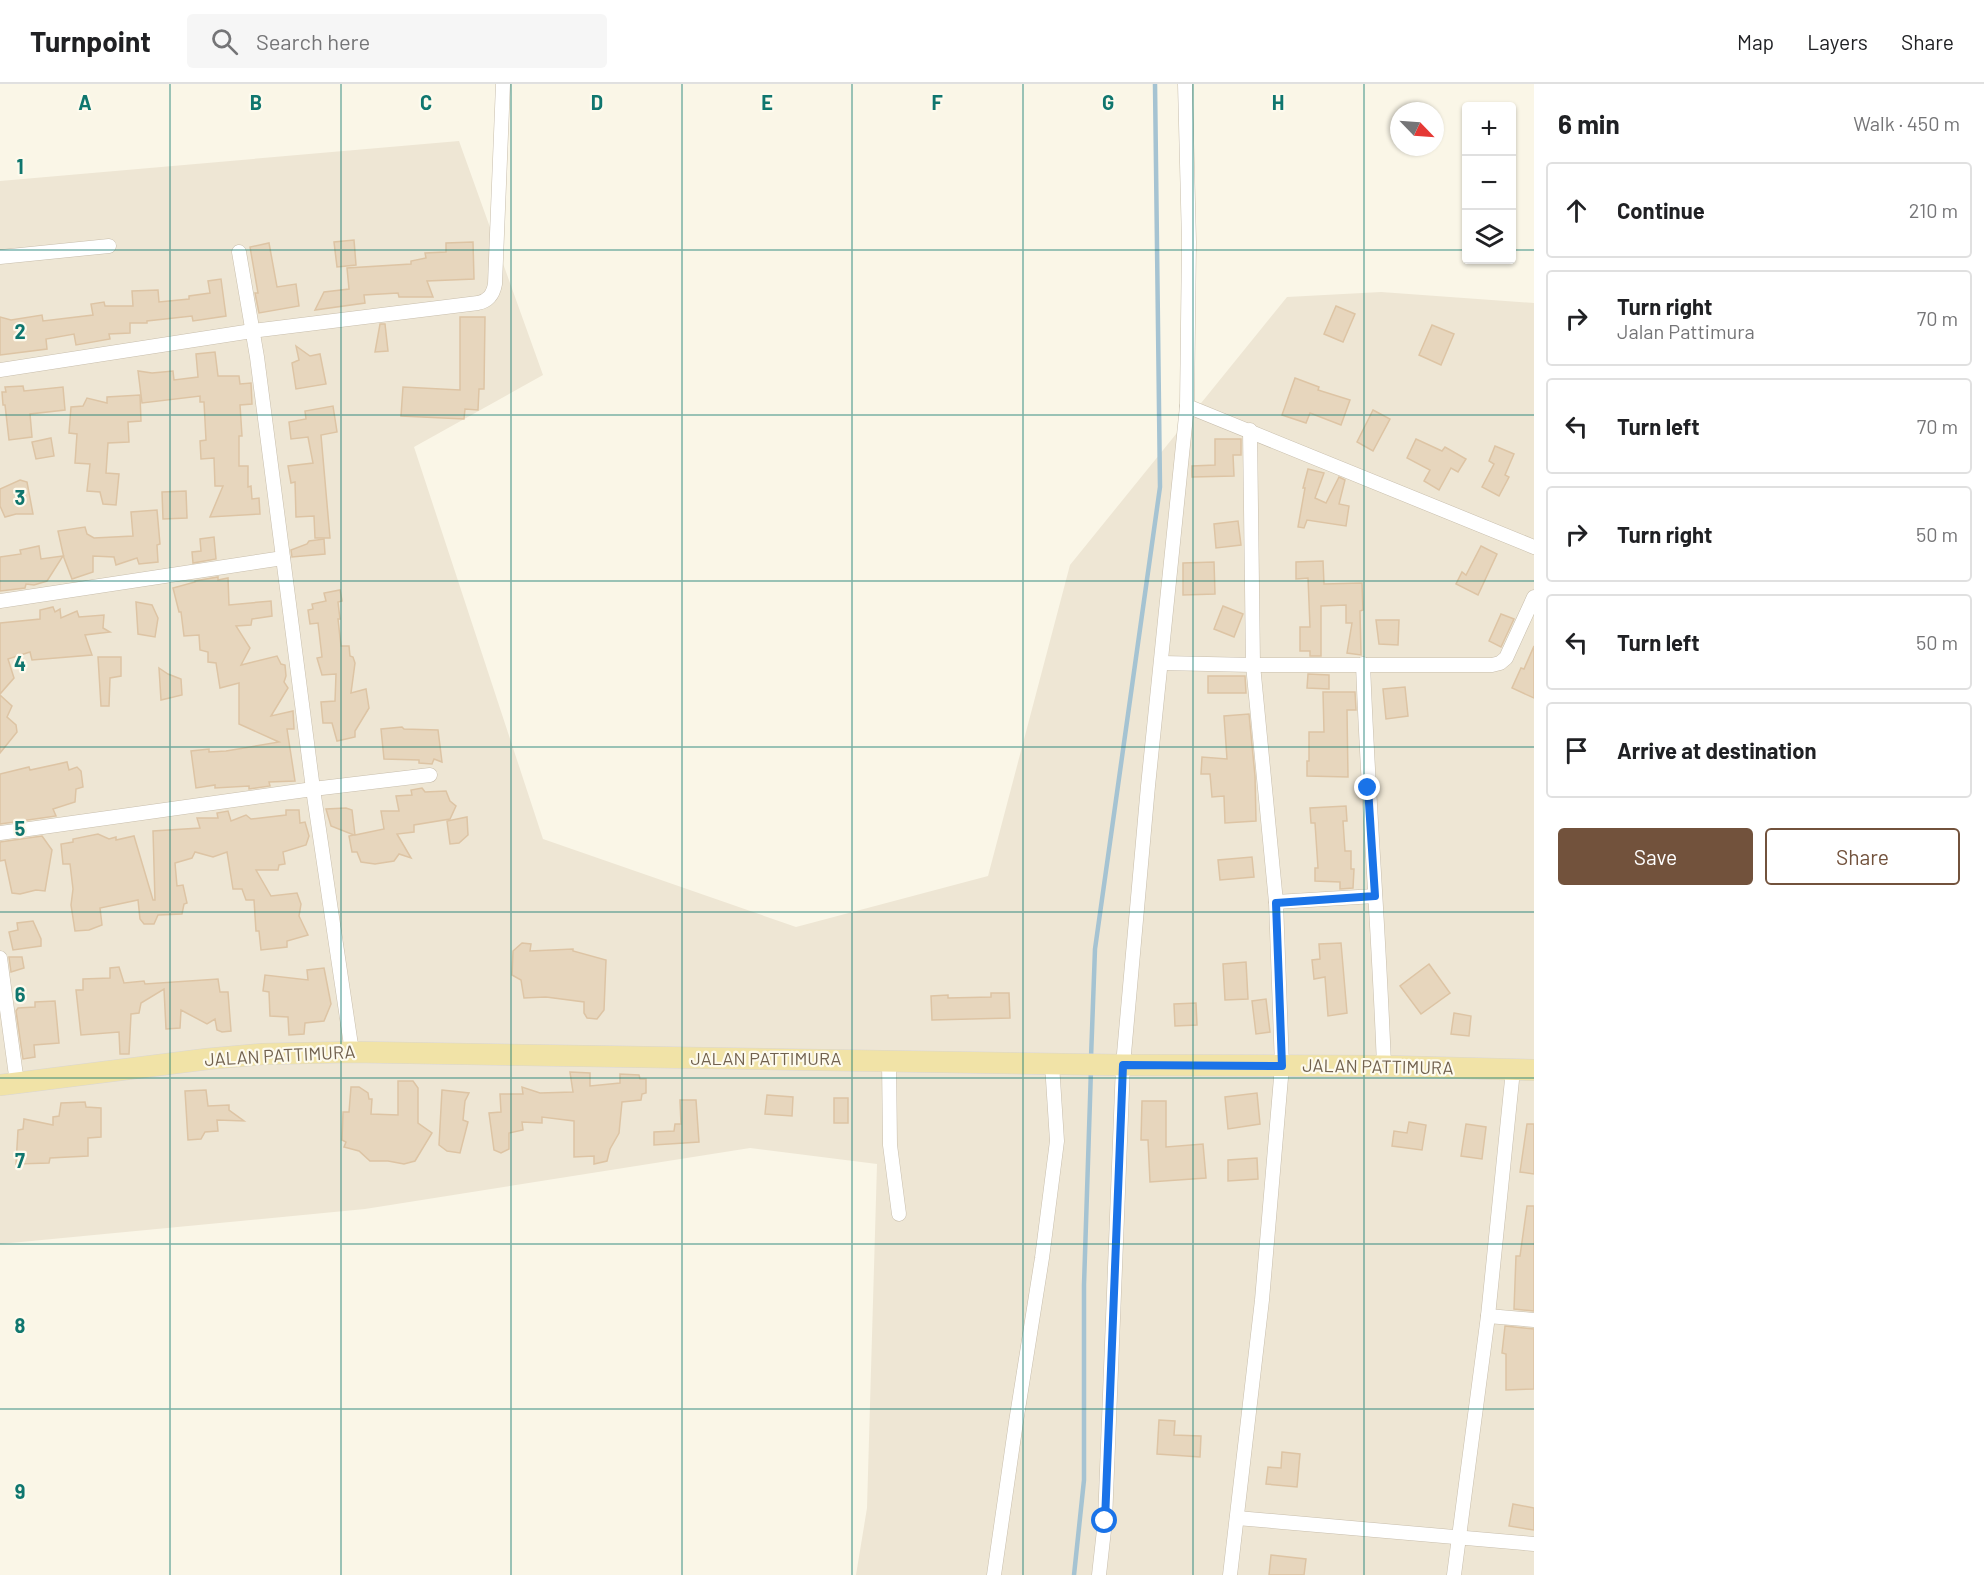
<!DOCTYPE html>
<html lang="en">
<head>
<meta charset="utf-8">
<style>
	:root { --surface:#fff; --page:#f6f6f6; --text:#202124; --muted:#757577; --line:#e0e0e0; --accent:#72523c }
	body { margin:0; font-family:Barlow,sans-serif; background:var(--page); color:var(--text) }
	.controls { position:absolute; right:18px; top:18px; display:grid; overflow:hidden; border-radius:6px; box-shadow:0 2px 4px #0004 }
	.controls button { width:54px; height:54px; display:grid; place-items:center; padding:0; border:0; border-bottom:2px solid var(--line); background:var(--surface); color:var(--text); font:30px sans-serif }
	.compass { position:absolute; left:1390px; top:18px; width:54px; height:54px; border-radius:50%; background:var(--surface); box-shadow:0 2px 4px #0004; rotate:115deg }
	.stop { position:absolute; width:18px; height:18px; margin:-14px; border:4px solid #1a73e8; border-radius:50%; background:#fff }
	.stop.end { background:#1a73e8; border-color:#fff; box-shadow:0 2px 6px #0008 }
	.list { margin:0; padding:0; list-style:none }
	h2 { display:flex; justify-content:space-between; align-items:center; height:78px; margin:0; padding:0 24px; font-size:26px }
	h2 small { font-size:20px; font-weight:400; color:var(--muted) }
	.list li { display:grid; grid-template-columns:39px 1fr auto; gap:18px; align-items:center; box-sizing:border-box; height:96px; margin:0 12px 12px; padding:0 12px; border:2px solid var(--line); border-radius:6px }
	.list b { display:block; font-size:22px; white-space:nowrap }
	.list p { margin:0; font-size:20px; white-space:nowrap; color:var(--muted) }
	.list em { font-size:20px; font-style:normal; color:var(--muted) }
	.actions { display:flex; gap:12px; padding:18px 24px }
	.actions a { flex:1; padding:14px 0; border:2px solid var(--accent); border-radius:6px; text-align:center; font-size:21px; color:var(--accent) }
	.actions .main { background:var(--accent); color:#fff }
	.icon { flex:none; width:33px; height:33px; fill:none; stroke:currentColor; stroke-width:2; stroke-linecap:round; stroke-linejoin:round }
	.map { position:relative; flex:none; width:1534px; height:1491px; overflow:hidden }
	header { display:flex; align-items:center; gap:36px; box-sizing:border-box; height:84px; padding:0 30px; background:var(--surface); border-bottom:2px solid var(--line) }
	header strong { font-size:28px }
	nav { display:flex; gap:33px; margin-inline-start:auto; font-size:21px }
	.search { width:420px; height:54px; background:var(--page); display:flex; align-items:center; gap:15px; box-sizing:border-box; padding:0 21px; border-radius:6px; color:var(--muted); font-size:22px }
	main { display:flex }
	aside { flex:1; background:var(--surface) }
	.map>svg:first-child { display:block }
	.residential { fill:#eee6d4 }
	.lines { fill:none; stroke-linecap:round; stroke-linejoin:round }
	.stream { stroke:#a5c3d2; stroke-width:4.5 }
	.building { fill:#e7d6bd; stroke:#ddc4a4; stroke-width:1.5 }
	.minor-casing { stroke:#c8beac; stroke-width:15 }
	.primary-casing { stroke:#dad6d1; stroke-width:22 }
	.minor { stroke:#fff; stroke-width:14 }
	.primary { stroke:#f1e3a7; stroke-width:21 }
	.route { stroke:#1a73e8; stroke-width:8 }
	.grid { fill:none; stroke:#0f766e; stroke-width:1.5; stroke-opacity:0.55 }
	.labels { text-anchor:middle; stroke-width:4.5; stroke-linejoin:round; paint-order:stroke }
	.street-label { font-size:18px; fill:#71614e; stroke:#fdfaed }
	.grid-label { font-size:20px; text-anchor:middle; font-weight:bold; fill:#0f766e; stroke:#fdfaed; stroke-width:4.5; stroke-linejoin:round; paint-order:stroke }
</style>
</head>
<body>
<header>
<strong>Turnpoint</strong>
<div class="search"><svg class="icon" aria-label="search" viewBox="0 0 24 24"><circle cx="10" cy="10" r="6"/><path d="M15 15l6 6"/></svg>Search here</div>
<nav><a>Map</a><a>Layers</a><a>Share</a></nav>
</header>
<main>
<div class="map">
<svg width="1534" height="1491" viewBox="0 0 1534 1491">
	<rect width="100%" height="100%" fill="#faf6e7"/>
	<path class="residential" d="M459,57L543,291L414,363L543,755L796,843L988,792L1070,481L1287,213L1381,208L1534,219V1491H856L867,1424L877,1080L750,1064L365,1125L0,1160V97Z"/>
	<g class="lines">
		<g class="stream">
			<path d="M1091,974L1095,865L1160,403L1155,0"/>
			<path d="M1074,1491L1084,1396V1201L1091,985"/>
		</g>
	</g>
	<g class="building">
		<path d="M354,156L356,181L337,183L334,158Z"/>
		<path d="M473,158L474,195L427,197L433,213H399L398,209L364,211L365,219L315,226L324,208L349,205L347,184L411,180V177L426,174L425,169L446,168V159Z"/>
		<path d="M269,159L277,203L296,200L299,222L259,229L255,209H258L250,163Z"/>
		<path d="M221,195L226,232L193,237L192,232L147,237V239H130V249L109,250L110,255L76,261L74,250L46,255L47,265L0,271V233L11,236L42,231L43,237L93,231L91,220L104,218L105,222H133L132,207L158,206L159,218L189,215V212L210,209L208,197Z"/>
		<path d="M1336,222L1355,230L1343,258L1324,250Z"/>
		<path d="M460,233H485L484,305H479L478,326L465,325L464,335L401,332L403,303L460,306Z"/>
		<path d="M380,240H385L388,267L375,268Z"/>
		<path d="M1432,241L1454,250L1441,281L1419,271Z"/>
		<path d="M296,262L310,272L320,270L326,300L296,305L292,279L299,276Z"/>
		<path d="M215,268L218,292H239L240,300L251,299L252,320L240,321L242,352H239V382H248V403L251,402L252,415L259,414L260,430L210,433L223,402H215L214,374L201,375L200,357L206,356L204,318H200V312L142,319L138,287L152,289L173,287L174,296L198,293L196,270Z"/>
		<path d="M1295,294L1319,303L1318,306L1350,316L1341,341L1310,329L1306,339L1282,331Z"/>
		<path d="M23,302L24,307L63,303L65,326L30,330L32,353L9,356L5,321H3L2,308H6L5,303Z"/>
		<path d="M140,311L141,337L128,338L129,358L108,359L106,389L119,390L116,421L103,420L100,408L87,407L90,380L75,379L77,350L69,349L71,323L83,322L87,314L107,319V313Z"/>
		<path d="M333,322L337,348L321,351L330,454H315L314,432L296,433L295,398L291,399L288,382L313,379L308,353L291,355L289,338L306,335L305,327Z"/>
		<path d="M1373,326L1390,335L1373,367L1357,358Z"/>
		<path d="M51,354L54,372L36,375L32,358Z"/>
		<path d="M1215,355H1241V371H1233L1234,392L1192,393V382L1215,381Z"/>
		<path d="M1416,355L1442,367L1445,363L1466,375L1458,388L1451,384L1439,406L1424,397L1430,386L1407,374Z"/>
		<path d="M1495,362L1514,370L1505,391L1509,393L1499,412L1482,403L1494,380L1489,377Z"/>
		<path d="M1308,385L1324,389L1315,414L1326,419L1339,393L1345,396L1339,420L1349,422L1346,442L1307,436L1304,444L1298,443L1305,404H1303Z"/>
		<path d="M20,396L27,398L33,430H16L5,433L0,422V405Z"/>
		<path d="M186,407L187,434L163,435L162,408Z"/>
		<path d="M157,426L160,460L157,461L158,478L139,480L137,474L116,481L114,473L93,472V488L72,495L64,474L58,447L85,443L87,450L94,454L133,452L131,428Z"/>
		<path d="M1238,437L1241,461L1216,464L1214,440Z"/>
		<path d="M214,453L216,475L193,479L192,468L201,467L200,455Z"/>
		<path d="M324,455L325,470L292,473L291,466L307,460L309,457Z"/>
		<path d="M39,462L41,475L63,472L47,497L34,501L26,500L25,504L0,507V473L21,470L20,466Z"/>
		<path d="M1481,462L1497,470L1478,511L1456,500L1462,488L1466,491Z"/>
		<path d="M1323,477L1324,500L1362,499L1363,526L1360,527L1361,571L1347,569L1352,539H1346V521L1321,522V572H1310V567H1300V543H1310L1308,494L1296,495V478Z"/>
		<path d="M1214,478L1215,510L1183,511V479Z"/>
		<path d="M218,493V496L228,494L229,521L271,517L272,532L252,535L251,541L236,542L250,564L241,581L277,572L281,580L285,581L286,592L284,598L288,604L271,632L293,627L294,645H287L295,697L269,698L270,702L249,705V702L215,704V701L196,704L191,667L209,665V668L226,667L279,658L239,640V599L220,604L216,579L208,578V568L200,566L199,551L184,552L181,528H179L173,504L195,498V497Z"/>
		<path d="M340,506L342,517L338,518L340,535H338L341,562H349L350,572L353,573L355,579L351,609L366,605L369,624L355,647V653L337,657L332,639H323L321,618L335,617L336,590L322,591L317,574L322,573L318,539L310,540L308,526L313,525L312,520L326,517L324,509Z"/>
		<path d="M136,518L152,521L158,534L155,553L138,550Z"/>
		<path d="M1223,522L1243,530L1234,553L1214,545Z"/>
		<path d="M53,523L55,528L60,525L61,534L77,527L79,533L104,531L103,544L110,548L85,551L92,571L32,576L30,568L8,575L14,594L0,610V539L40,535V526Z"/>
		<path d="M1501,530L1514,535L1501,563L1489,557Z"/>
		<path d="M1376,536H1399L1398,561L1379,560Z"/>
		<path d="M1534,562V614L1512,604L1521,584L1524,585Z"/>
		<path d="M98,573H121V592L110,594L109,622H101Z"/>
		<path d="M159,584L168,590L181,595L182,611L161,616Z"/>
		<path d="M1308,590L1329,591V605L1307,604Z"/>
		<path d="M1208,592H1245L1246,609H1208Z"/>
		<path d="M1405,603L1408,632L1386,635L1383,605Z"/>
		<path d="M1323,608H1355L1356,626H1347L1348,693L1307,692V677H1309V648H1324Z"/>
		<path d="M0,611L12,622L7,633L16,641L17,648L0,669Z"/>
		<path d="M1249,630L1255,692L1256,737L1225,739L1224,712L1212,713L1210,690H1201L1202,673L1227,675L1224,632Z"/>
		<path d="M402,643L404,645L438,646L442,678L434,675L432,680L419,679V676L384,675L381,645Z"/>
		<path d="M67,678L69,686L77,683L81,687L83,703L76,705L75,718L53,725L56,732L0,740V690L29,683L30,686Z"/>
		<path d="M422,704L425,708L446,707L450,717L456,722L450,735L414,741V748L397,750L411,774L399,770L394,777L375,780L361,778L357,768H352L349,752L354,751L331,742L326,725L346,724L352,726L355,751L384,745L381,727H399L396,712L412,711L411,706Z"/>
		<path d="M1346,722L1347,737H1343L1345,767H1351V785H1354L1353,804L1340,805V798L1315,797V784H1318L1315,739H1311L1310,724Z"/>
		<path d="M286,726H299L300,739L305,738L309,752L306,761L283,768L285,780L279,781L278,786H256L271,812L297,809L301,820L299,832L308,851L287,857V863L261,866L259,847H256L254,816H246L242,805H233L227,768L213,773L195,768L192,774L175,779L177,802L183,801L187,819L184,820L182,830L158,831L154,840H144L140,835L138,816L100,824L102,841L89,846L75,847L71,821L73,805L70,780H63L61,760L73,758V755L98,750L109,755L116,753V756L134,752L153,816H155L153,747L200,744L197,734H218L217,729L228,727L231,737L246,731L251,735L286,731Z"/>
		<path d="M467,733L468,751L459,759L450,760L447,737Z"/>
		<path d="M42,752L52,766L45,807L36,806L20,810L12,809L5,776L0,777V758Z"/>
		<path d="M1252,773L1254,793L1220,796L1218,776Z"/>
		<path d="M33,837L41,855V862L13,866L9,848L18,846L17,839Z"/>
		<path d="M522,859L531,860L530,867L573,865V867L606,876L604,926L597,935L587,934L584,929V918L546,913L524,914L521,896L512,891L513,867Z"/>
		<path d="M1341,859L1347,929L1328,932L1325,893L1314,895L1312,876L1320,875L1319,860Z"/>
		<path d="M9,873H22L24,884L11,888Z"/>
		<path d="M1246,878L1248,915L1225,916L1223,880Z"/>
		<path d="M1429,880L1450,909L1421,930L1400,902Z"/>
		<path d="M119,883L124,899L144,897L145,900L218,895L220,908H228L231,947L222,948L217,946L215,935L207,940L181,926L180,944L166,945L164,905L141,919L139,929L131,930L129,970H120L119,948L81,951L76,906H83V895L110,894V884Z"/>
		<path d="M324,884L331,920L324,937L305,939L304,950L289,951L288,933L270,932L269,908L263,907L265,891L308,896L307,886Z"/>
		<path d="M991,909H1009L1010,934L932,936L931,912L948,911V914L991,913Z"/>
		<path d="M1266,915L1270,948L1256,950L1252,917Z"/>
		<path d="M55,917L59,959L34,961L35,973L23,975L16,927L18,924L35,923V918Z"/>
		<path d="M1196,919L1197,941L1175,942L1174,920Z"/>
		<path d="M1454,929L1471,932L1469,952L1451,950Z"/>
		<path d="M570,988L590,989V1002L620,999V990L639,991L640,995H646V1009L642,1010L641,1016L622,1018L619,1049L610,1065L607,1077L594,1080V1072L574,1073V1037L542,1033V1039L522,1038L523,1046L509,1049V1065L501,1069L494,1066L489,1029L501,1028L500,1010H523L522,1003L540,1009L573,1008Z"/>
		<path d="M398,997H413L418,1004V1039L432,1049L415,1077L404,1080L388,1077H370L359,1067L344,1063L346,1058L342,1056L343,1028H349L351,1003H359L368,1009L369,1015H372L371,1030L398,1031Z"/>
		<path d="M206,1006L208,1022L229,1021V1026L244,1037L217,1036L218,1047L205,1048L201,1055L188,1056L185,1007Z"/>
		<path d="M442,1006L469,1009L465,1017L463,1036L468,1038L460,1069L447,1067L439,1061Z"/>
		<path d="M1257,1009L1260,1040L1228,1045L1225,1013Z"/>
		<path d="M767,1011L793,1013L792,1032L765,1030Z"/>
		<rect x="834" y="1014" width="14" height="25"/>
		<path d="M680,1016H696L699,1058L654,1061V1048L674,1047L675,1040H681Z"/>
		<path d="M1142,1017H1166V1063L1203,1060L1206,1094L1150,1098L1148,1056H1141Z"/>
		<path d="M85,1018L86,1023L101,1024V1053L88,1054V1072L50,1074L49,1079L16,1080L18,1046L23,1045L24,1035L53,1041V1033L59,1032L61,1019Z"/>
		<path d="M1409,1038L1426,1041L1422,1066L1392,1062L1394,1047L1407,1049Z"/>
		<path d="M1466,1040L1486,1043L1482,1075L1461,1072Z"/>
		<path d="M1527,1040H1534V1090L1520,1088Z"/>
		<path d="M1257,1074L1258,1095L1228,1097V1076Z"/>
		<path d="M1527,1122H1534V1227L1514,1225L1516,1172H1520Z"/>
		<path d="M1505,1242L1534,1245V1305L1506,1306V1270L1502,1269Z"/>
		<path d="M1159,1336L1175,1337L1174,1351L1201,1352L1200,1373L1157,1370Z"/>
		<path d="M1282,1368L1300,1370L1297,1403L1266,1400L1268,1383L1281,1384Z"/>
		<path d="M1513,1420L1534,1424V1446L1509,1442Z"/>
		<path d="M1271,1471L1306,1475L1304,1491H1269Z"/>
	</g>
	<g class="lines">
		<defs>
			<g id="minor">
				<path d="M239,168L257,273L313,705L352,968"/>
				<path d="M0,173L109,162"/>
				<path d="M0,286L252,247L478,219C488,217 493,211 495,200L503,0"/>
				<path d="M1187,322L1534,463"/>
				<path d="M0,517L283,474"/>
				<path d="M1162,579L1253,581H1492L1500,579L1506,574L1534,513"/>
				<path d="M1363,580C1368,714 1379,848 1384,982"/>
				<path d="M0,749L313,705L430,691"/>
				<path d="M1276,818L1375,812"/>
				<path d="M0,874L17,999"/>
				<path d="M889,976L890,1061L899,1130"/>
				<path d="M1488,1232L1534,1236"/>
				<path d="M1237,1434L1534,1460"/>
				<path d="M994,1491L1016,1338L1042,1174L1057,1057L1052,980"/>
				<path d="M1099,1491L1105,1437L1123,981L1148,702L1187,322L1189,158L1185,0"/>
				<path d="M1230,1491L1262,1216L1282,982L1276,818L1253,581L1250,346"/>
				<path d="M1454,1491L1488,1232L1513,986"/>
			</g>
			<path id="primary" d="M0,1001L207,975L263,970L352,968L1123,981L1384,982L1534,986"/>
		</defs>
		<use href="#minor" class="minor-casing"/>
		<use href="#primary" class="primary-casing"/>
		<use href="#minor" class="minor"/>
		<use href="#primary" class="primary"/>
	</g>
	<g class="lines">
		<path class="route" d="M1105,1437L1123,981L1282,982L1276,819L1375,812L1368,704"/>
	</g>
	<path class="grid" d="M170,0V1491M341,0V1491M511,0V1491M682,0V1491M852,0V1491M1023,0V1491M1193,0V1491M1364,0V1491M0,166H1466M1512,166H1534M0,331H1534M0,497H1534M0,663H1534M0,828H1534M0,994H1534M0,1160H1534M0,1325H1534"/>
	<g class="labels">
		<g class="street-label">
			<text transform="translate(280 972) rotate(-3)" y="6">JALAN PATTIMURA</text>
			<text x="766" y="981">JALAN PATTIMURA</text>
			<text transform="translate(1378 983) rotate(1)" y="6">JALAN PATTIMURA</text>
		</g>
	</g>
	<g class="grid-label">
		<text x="85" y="26">A</text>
		<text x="256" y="26">B</text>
		<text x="426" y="26">C</text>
		<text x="597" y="26">D</text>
		<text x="767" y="26">E</text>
		<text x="937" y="26">F</text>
		<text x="1108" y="26">G</text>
		<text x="1278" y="26">H</text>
		<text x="20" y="90">1</text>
		<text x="20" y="255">2</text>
		<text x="20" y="421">3</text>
		<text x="20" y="587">4</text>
		<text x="20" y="752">5</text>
		<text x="20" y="918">6</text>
		<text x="20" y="1084">7</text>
		<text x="20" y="1249">8</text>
		<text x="20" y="1415">9</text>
	</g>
</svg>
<div class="controls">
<button>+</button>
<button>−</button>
<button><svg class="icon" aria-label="layers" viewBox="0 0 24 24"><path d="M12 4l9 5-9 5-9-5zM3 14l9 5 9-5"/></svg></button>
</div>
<svg class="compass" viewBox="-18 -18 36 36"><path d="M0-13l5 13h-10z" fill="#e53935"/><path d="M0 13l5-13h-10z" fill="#757577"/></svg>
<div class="stop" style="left:1105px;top:1437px"></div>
<div class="stop end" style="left:1368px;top:704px"></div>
</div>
<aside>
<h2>6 min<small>Walk · 450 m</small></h2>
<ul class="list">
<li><svg class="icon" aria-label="ahead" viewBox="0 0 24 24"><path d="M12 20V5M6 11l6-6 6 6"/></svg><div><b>Continue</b></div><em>210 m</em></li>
<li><svg class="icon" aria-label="right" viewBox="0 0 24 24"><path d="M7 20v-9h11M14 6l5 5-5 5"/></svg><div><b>Turn right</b><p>Jalan Pattimura</p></div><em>70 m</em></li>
<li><svg class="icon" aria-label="left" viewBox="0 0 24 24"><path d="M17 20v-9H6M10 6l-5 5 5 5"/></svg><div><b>Turn left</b></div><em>70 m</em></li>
<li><svg class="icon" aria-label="right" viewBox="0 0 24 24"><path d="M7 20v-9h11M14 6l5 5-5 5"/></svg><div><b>Turn right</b></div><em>50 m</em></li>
<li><svg class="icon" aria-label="left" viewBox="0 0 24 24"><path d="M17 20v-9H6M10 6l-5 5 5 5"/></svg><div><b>Turn left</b></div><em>50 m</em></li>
<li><svg class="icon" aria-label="arrive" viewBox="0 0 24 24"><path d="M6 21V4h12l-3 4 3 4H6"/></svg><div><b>Arrive at destination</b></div></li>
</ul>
<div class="actions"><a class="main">Save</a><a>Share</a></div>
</aside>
</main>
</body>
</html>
